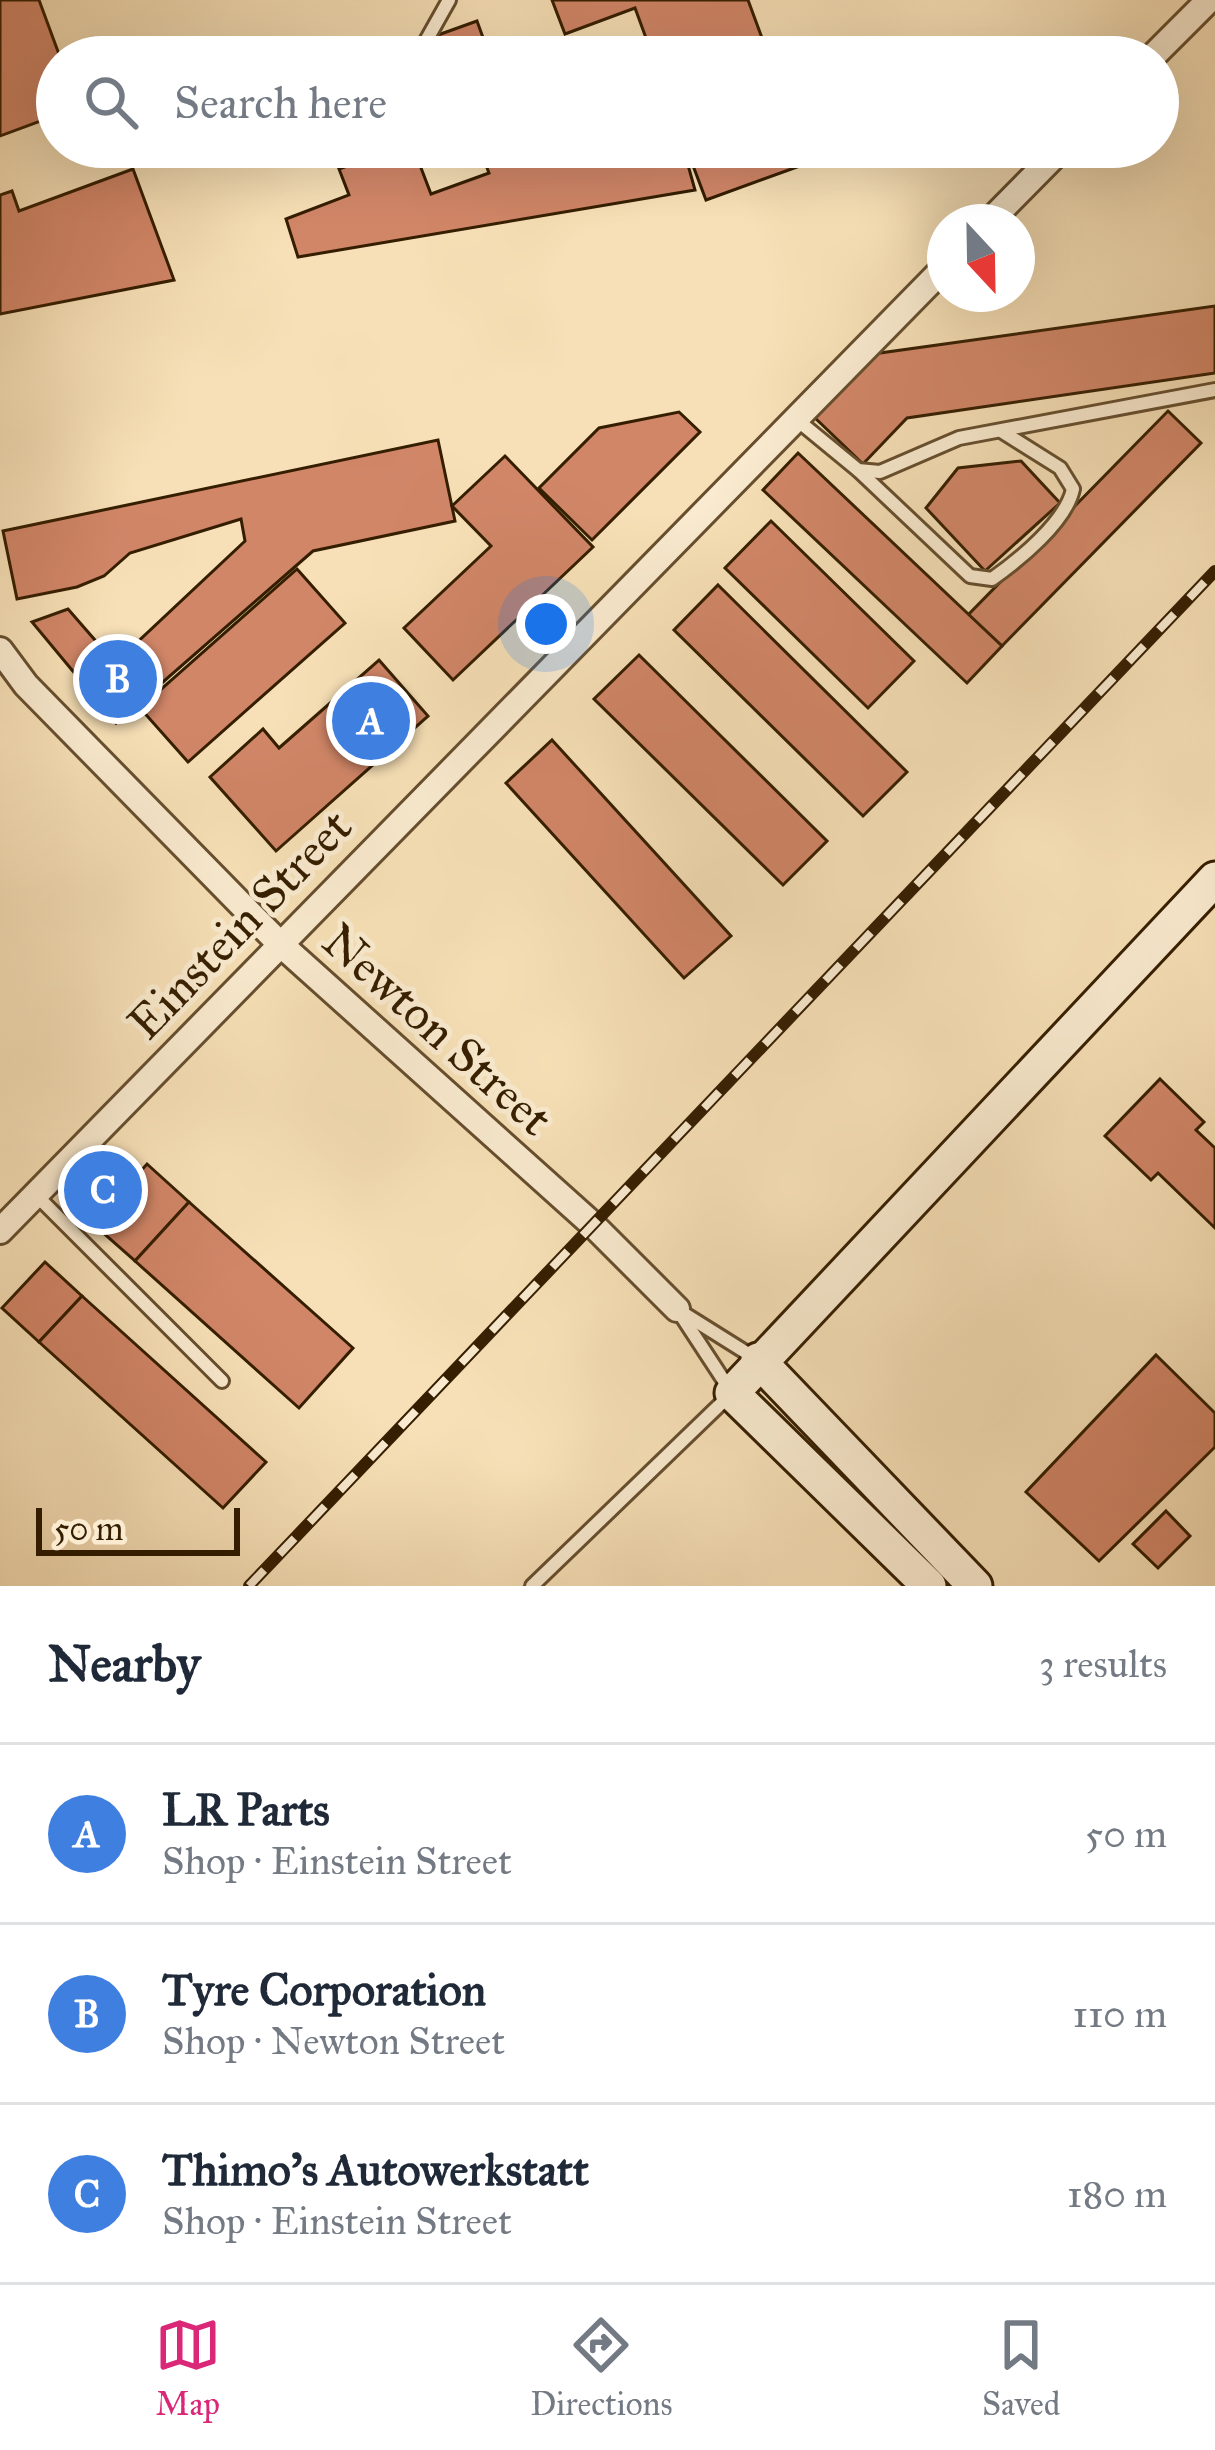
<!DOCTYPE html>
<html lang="en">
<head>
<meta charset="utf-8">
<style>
	:root { --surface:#fff; --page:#f6f6f7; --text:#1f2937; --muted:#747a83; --line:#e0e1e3; --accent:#db2777 }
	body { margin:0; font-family:"IM FELL Great Primer",serif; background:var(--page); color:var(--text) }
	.compass { position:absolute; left:927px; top:204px; width:108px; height:108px; border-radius:50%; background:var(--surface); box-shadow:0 12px 48px #0002; rotate:158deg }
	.scale { position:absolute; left:36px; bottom:30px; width:204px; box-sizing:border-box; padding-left:12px; border:6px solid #351e00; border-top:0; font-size:33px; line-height:42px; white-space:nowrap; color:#351e00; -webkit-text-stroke:9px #faebd0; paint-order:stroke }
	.you { position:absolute; left:546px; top:624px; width:42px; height:42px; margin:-30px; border:9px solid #fff; border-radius:50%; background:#1a73e8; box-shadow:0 0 0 18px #1a73e833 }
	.badge { display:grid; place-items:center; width:78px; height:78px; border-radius:50%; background:var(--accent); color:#fff; font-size:39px; font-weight:700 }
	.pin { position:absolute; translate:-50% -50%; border:6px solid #fff; box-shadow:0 3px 12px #0006 }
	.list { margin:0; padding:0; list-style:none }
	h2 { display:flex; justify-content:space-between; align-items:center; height:156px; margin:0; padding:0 48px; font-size:51px }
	h2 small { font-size:39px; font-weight:400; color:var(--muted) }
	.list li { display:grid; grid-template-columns:78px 1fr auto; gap:36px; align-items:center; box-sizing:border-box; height:180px; padding:0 48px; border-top:3px solid var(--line) }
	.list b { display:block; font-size:45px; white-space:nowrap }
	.list p { margin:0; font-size:39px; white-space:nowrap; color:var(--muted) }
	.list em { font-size:39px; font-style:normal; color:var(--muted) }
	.icon { flex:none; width:66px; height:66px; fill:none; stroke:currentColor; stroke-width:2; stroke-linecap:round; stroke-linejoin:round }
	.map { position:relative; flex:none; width:1215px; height:1586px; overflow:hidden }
	.search { position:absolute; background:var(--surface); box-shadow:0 12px 48px #0002; left:36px; right:36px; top:36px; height:132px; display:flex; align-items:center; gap:30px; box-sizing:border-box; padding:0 42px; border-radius:66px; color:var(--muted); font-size:45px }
	.sheet { height:696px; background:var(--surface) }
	nav { display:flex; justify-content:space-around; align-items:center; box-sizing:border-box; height:168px; border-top:3px solid var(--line); background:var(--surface); font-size:33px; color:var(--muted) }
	nav a { display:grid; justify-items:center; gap:6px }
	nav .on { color:var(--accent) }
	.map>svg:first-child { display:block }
	.building { fill:#d18668; stroke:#351e00; stroke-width:3 }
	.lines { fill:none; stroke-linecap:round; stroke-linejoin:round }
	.lane-casing { stroke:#664e2e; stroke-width:18 }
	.street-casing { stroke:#664e2e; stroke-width:30 }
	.secondary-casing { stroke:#351e00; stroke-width:39 }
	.lane { stroke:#faebd0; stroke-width:12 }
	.street { stroke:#faebd0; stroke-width:24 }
	.secondary { stroke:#faebd0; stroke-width:33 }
	.rail-casing { stroke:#351e00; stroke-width:12 }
	.rail { stroke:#faebd0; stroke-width:8; stroke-dasharray:22; stroke-linecap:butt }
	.labels { text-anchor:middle; stroke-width:10; stroke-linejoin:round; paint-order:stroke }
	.street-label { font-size:48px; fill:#351e00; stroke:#faebd0 }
</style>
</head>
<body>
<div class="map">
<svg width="1215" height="1586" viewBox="0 0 1215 1586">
	<rect width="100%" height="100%" fill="#f7e0b7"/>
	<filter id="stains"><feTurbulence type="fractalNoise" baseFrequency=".00167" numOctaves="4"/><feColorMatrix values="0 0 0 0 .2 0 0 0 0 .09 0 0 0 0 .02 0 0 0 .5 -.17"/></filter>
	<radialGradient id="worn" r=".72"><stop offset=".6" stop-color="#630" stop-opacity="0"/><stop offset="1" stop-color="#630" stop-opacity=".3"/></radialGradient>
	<g class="building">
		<path d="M0,0H39L60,57L57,115L0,136Z"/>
		<path d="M552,0H748L769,57H653L635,8L565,34Z"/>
		<path d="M477,21L490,57H446L438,35Z"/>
		<path d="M399,147H413L431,194L489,173L479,147H631L635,157L662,147H683L695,190L298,257L286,219L349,195L339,169Z"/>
		<path d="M686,147H802L808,163L706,200Z"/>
		<path d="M133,169L174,280L0,314V195L12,191L19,211Z"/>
		<path d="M1215,306V373L907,418L863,464L813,416L873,354Z"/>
		<path d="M1168,411L1201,443L1002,646L968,615Z"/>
		<path d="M679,412L700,432L592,540L539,488L599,428Z"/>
		<path d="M438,440L455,521L313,551L116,723L32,622L68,609L115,663L245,541L241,519L130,553L104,576L77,587L17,599L3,531Z"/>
		<path d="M798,453L1002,646L967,683L763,490Z"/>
		<path d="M505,456L593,547L453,680L404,628L491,546L452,506Z"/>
		<path d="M1021,461L1060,503L985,571L926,508L958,468Z"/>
		<path d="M771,521L914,661L868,708L725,568Z"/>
		<path d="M297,569L345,623L188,762L140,708Z"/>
		<path d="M718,585L907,772L863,816L674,630Z"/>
		<path d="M639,655L827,841L783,885L594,699Z"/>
		<path d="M379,660L428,716L276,851L210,777L263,729L279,748Z"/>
		<path d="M552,740L731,936L684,978L506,783Z"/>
		<path d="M1160,1079L1204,1122L1196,1130L1215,1148V1228L1158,1173L1151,1180L1105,1136Z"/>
		<path d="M147,1164L189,1202L135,1261L93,1224Z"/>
		<path d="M189,1202L353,1348L299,1408L135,1261Z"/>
		<path d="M45,1262L82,1296L39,1342L2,1308Z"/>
		<path d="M82,1296L266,1462L223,1508L39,1342Z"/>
		<path d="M1156,1355L1215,1413V1447L1099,1561L1026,1492Z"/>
		<path d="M1166,1511L1190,1536L1158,1568L1133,1544Z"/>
	</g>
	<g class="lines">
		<defs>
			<g id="lane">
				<path d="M417,57L449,0"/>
				<path d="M796,419L858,470L880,472L959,438L1215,390"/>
				<path d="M859,471L970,576L992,579C1019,560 1066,522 1073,489L1060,468L1001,431"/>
				<path d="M36,1195L222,1381"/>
				<path d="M683,1313L758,1360"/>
				<path d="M532,1586L732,1393L677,1309"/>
			</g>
			<g id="street">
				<path d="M1152,57L1209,0"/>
				<path d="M989,222L1063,147"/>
				<path d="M0,650L26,685L278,942L592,1224L677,1309"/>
				<path d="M0,1231L945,267"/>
			</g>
			<g id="secondary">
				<path d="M758,1360L975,1586"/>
				<path d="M929,1586L732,1393L1215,879"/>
			</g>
		</defs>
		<use href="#lane" class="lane-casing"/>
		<use href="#street" class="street-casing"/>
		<use href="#secondary" class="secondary-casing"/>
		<use href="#lane" class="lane"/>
		<use href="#street" class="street"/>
		<use href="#secondary" class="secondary"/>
		<defs>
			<path id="rail" d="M249,1586L1215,571"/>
		</defs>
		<use href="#rail" class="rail-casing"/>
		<use href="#rail" class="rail"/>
	</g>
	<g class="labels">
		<g class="street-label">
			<text transform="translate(239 924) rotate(-46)" y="17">Einstein Street</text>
			<text transform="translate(438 1029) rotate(42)" y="17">Newton Street</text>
		</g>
	</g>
	<rect width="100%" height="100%" filter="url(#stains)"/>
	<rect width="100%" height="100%" fill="url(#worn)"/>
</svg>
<svg class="compass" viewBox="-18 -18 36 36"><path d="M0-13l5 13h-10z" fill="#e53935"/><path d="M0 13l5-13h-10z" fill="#747a83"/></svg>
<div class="scale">50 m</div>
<div class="you"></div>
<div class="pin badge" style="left:371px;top:721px;background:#3f7fe0">A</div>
<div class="pin badge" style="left:118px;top:679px;background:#3f7fe0">B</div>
<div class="pin badge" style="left:103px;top:1190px;background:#3f7fe0">C</div>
<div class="search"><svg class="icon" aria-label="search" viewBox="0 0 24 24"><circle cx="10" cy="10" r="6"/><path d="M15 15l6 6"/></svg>Search here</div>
</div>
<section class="sheet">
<h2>Nearby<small>3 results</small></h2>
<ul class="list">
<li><span class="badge" style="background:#3f7fe0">A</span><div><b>LR Parts</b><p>Shop · Einstein Street</p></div><em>50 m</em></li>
<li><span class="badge" style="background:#3f7fe0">B</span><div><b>Tyre Corporation</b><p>Shop · Newton Street</p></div><em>110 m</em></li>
<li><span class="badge" style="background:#3f7fe0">C</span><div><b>Thimo's Autowerkstatt</b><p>Shop · Einstein Street</p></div><em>180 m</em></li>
</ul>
</section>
<nav>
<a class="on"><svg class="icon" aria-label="map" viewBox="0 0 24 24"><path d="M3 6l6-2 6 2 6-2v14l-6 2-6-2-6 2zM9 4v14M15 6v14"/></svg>Map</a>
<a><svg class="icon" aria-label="directions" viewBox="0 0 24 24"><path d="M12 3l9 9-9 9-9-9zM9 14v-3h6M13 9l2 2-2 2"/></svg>Directions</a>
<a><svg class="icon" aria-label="saved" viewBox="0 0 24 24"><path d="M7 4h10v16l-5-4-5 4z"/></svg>Saved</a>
</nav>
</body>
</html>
